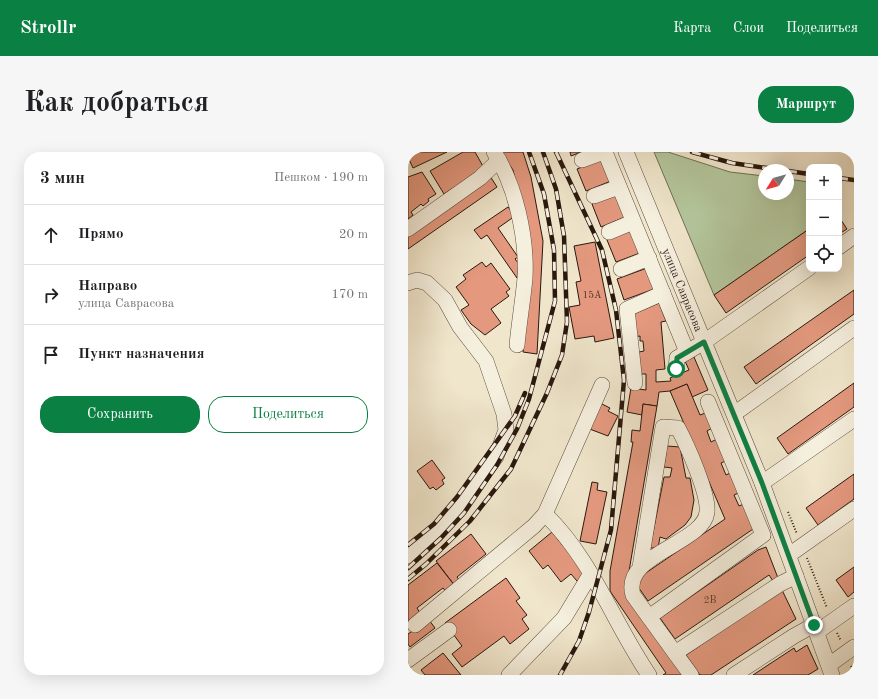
<!DOCTYPE html>
<html lang="ru">
<head>
<meta charset="utf-8">
<style>
	:root { --surface:#fff; --page:#f6f6f6; --text:#202124; --muted:#757577; --line:#e0e0e0; --accent:#0b8043 }
	body { margin:0; font-family:"Old Standard TT",serif; background:var(--page); color:var(--text) }
	.controls { position:absolute; right:12px; top:12px; display:grid; overflow:hidden; border-radius:8px; box-shadow:0 4px 16px #0002 }
	.controls button { width:36px; height:36px; display:grid; place-items:center; padding:0; border:0; border-bottom:1px solid var(--line); background:var(--surface); color:var(--text); font:20px sans-serif }
	.compass { position:absolute; left:350px; top:12px; width:36px; height:36px; border-radius:50%; background:var(--surface); box-shadow:0 4px 16px #0002; rotate:233deg }
	.stop { position:absolute; width:12px; height:12px; margin:-9px; border:3px solid #0b8043; border-radius:50%; background:#fff }
	.stop.end { background:#0b8043; border-color:#fff; box-shadow:0 1px 4px #0008 }
	.list { margin:0; padding:0; list-style:none }
	h2 { display:flex; justify-content:space-between; align-items:center; height:52px; margin:0; padding:0 16px; font-size:17px }
	h2 small { font-size:13px; font-weight:400; color:var(--muted) }
	.list li { display:grid; grid-template-columns:26px 1fr auto; gap:12px; align-items:center; box-sizing:border-box; height:60px; padding:0 16px; border-top:1px solid var(--line) }
	.list b { display:block; font-size:15px; white-space:nowrap }
	.list p { margin:0; font-size:13px; white-space:nowrap; color:var(--muted) }
	.list em { font-size:13px; font-style:normal; color:var(--muted) }
	.actions { display:flex; gap:8px; padding:12px 16px }
	.actions a { flex:1; padding:9px 0; border:1px solid var(--accent); border-radius:16px; text-align:center; font-size:14px; color:var(--accent) }
	.actions .main { background:var(--accent); color:#fff }
	.icon { flex:none; width:22px; height:22px; fill:none; stroke:currentColor; stroke-width:2; stroke-linecap:round; stroke-linejoin:round }
	.map { position:relative; flex:none; width:446px; height:523px; overflow:hidden; border-radius:16px }
	header { display:flex; align-items:center; gap:24px; box-sizing:border-box; height:56px; padding:0 20px; background:var(--accent); color:#fff }
	header strong { font-size:19px }
	nav { display:flex; gap:22px; margin-inline-start:auto; font-size:14px }
	.intro { display:flex; align-items:center; justify-content:space-between; box-sizing:border-box; height:96px; padding:0 24px }
	h1 { margin:0; font-size:28px }
	.button { padding:10px 18px; border-radius:16px; background:var(--accent); color:#fff; font-size:14px; font-weight:700 }
	main { display:flex; gap:24px; padding:0 24px }
	aside { flex:1; background:var(--surface); border-radius:16px; box-shadow:0 4px 16px #0002 }
	.map>svg:first-child { display:block }
	.green { fill:#b4c69c; stroke:#6f6f55 }
	.building { fill:#e4997f; stroke:#2a180e }
	.lines { fill:none; stroke-linecap:round; stroke-linejoin:round }
	.minor-casing { stroke:#5c4c3e; stroke-width:16 }
	.path { stroke:#2a180e; stroke-width:2; stroke-dasharray:1 2; stroke-linecap:butt }
	.minor { stroke:#f5efde; stroke-width:15 }
	.rail-casing { stroke:#2a180e; stroke-width:4.5 }
	.rail { stroke:#f5efde; stroke-width:3; stroke-dasharray:9; stroke-linecap:butt }
	.route { stroke:#0b8043; stroke-width:5 }
	.labels { text-anchor:middle; stroke-width:4; stroke-linejoin:round; paint-order:stroke }
	.number-label { font-size:10px; fill:#58382a }
	.street-label { font-size:12px; fill:#2a180e; stroke:#f5efde }
</style>
</head>
<body>
<header>
<strong>Strollr</strong>
<nav><a>Карта</a><a>Слои</a><a>Поделиться</a></nav>
</header>
<div class="intro"><h1>Как добраться</h1><a class="button">Маршрут</a></div>
<main>
<aside>
<h2>3 мин<small>Пешком · 190 m</small></h2>
<ul class="list">
<li><svg class="icon" aria-label="ahead" viewBox="0 0 24 24"><path d="M12 20V5M6 11l6-6 6 6"/></svg><div><b>Прямо</b></div><em>20 m</em></li>
<li><svg class="icon" aria-label="right" viewBox="0 0 24 24"><path d="M7 20v-9h11M14 6l5 5-5 5"/></svg><div><b>Направо</b><p>улица Саврасова</p></div><em>170 m</em></li>
<li><svg class="icon" aria-label="arrive" viewBox="0 0 24 24"><path d="M6 21V4h12l-3 4 3 4H6"/></svg><div><b>Пункт назначения</b></div></li>
</ul>
<div class="actions"><a class="main">Сохранить</a><a>Поделиться</a></div>
</aside>
<div class="map">
<svg width="446" height="523" viewBox="0 0 446 523">
	<rect width="100%" height="100%" fill="#f0e6cc"/>
	<filter id="stains"><feTurbulence type="fractalNoise" baseFrequency=".005" numOctaves="4"/><feColorMatrix values="0 0 0 0 .2 0 0 0 0 .09 0 0 0 0 .02 0 0 0 .5 -.17"/></filter>
	<radialGradient id="worn" r=".72"><stop offset=".6" stop-color="#630" stop-opacity="0"/><stop offset="1" stop-color="#630" stop-opacity=".3"/></radialGradient>
	<path class="green" d="M246,0H260L322,20L356,24V42H380V27L401,30V77L306,143Z"/>
	<g class="building">
		<path d="M3,0H39L5,16L0,5V2Z"/>
		<path d="M55,0H67L76,16L36,42L22,19Z"/>
		<path d="M93,0H115L123,25L135,89L129,202L115,200L122,91L105,18Z"/>
		<path d="M162,0H173L163,4Z"/>
		<path d="M194,7L203,29L178,39L169,17Z"/>
		<path d="M14,20L28,42L20,47L21,49L15,54L13,52L3,60L5,63L0,67V25Z"/>
		<path d="M82,24L89,35L0,97V81Z"/>
		<path d="M208,42L217,65L193,75L184,52Z"/>
		<path d="M100,55L107,64L90,76L110,105L107,107L111,112L109,126L79,83L73,87L66,78Z"/>
		<path d="M431,65L439,77L431,82Z"/>
		<path d="M401,77V103L318,161L306,143Z"/>
		<path d="M223,78L232,101L208,110L199,88Z"/>
		<path d="M187,90L206,186L187,190L186,184L167,187L161,155L172,153L168,130L173,129L166,94Z"/>
		<path d="M74,110L78,115L83,111L102,137L98,140L101,144L83,157L93,171L77,183L63,172L53,158L61,153L48,135L58,127L55,123Z"/>
		<path d="M239,116L246,137L216,148L209,127Z"/>
		<path d="M446,138V162L348,232L336,215Z"/>
		<path d="M251,151L258,169L253,170L257,217L248,218V230L263,229L262,226L281,218L277,209L286,205L300,238L284,245L279,232L262,239L251,240L249,254L235,252L234,263L219,260L223,236L238,238V222H229L226,201L236,199L235,189H232V184L226,185L223,163Z"/>
		<path d="M446,231V255L380,302L369,286Z"/>
		<path d="M279,232L292,263L300,260L306,275L299,279L303,290L311,286L320,308L313,311L318,323L324,320L333,340L326,343L331,354L338,351L348,375L240,449L226,429L317,367L262,239Z"/>
		<path d="M192,251L202,256L200,259L210,264L200,284L179,276Z"/>
		<path d="M235,252L249,254L218,437L278,523H255L258,521L202,439V419L225,290H223L224,278L232,279Z"/>
		<path d="M259,294L272,295L278,326H282L286,348L283,365L277,373L258,387L252,385L250,396H242L256,325H262L264,316L256,315Z"/>
		<path d="M24,308L37,326L34,328L36,332L28,338L25,335L22,337L9,319Z"/>
		<path d="M446,322V347L410,373L398,356Z"/>
		<path d="M184,330L190,331L189,338L199,340L188,392L172,389Z"/>
		<path d="M144,380L178,422L169,429L163,422L153,430L140,413L135,417L121,399Z"/>
		<path d="M63,382L78,402L49,425L53,430L47,434L28,409Z"/>
		<path d="M358,395L370,426L365,429L361,423L267,487L252,466L350,398Z"/>
		<path d="M29,411L47,434L39,441L35,436L9,456L12,461L0,470V433Z"/>
		<path d="M446,415V440L440,445L428,428Z"/>
		<path d="M98,426L112,446L108,449L119,463L114,467L121,477L102,492L96,484L54,515L44,502L54,494L37,471Z"/>
		<path d="M374,438L388,467L303,523H292L278,503Z"/>
		<path d="M21,468L27,476L2,495L0,492V482Z"/>
		<path d="M399,493L410,517L400,523H345L386,496L388,500Z"/>
		<path d="M35,501L53,523H17L13,518Z"/>
	</g>
	<g class="lines">
		<defs>
			<g id="minor">
				<path d="M86,0C108,34 119,86 117,126C115,148 111,171 109,193"/>
				<path d="M197,0L279,200"/>
				<path id="s1" d="M218,0L354,331L424,523"/>
				<path d="M174,8L196,0"/>
				<path d="M186,44L211,35"/>
				<path d="M0,77L72,26L91,8"/>
				<path d="M201,80L225,70"/>
				<path d="M431,95L446,84"/>
				<path d="M213,117L241,106"/>
				<path d="M0,131L9,128L19,131L37,148L52,175L78,209L96,262L98,278L88,305L38,371L0,404"/>
				<path d="M268,217L269,206L296,190L401,116"/>
				<path d="M227,231L219,157L255,141"/>
				<path d="M326,262L446,176"/>
				<path d="M354,331L446,267"/>
				<path d="M137,362C184,407 205,470 241,523"/>
				<path d="M381,403L446,357"/>
				<path d="M232,415L255,275L270,276C279,293 301,342 299,360C296,392 213,402 225,443L267,501"/>
				<path d="M241,465L355,383L300,250"/>
				<path d="M7,473L126,374L137,362L194,233"/>
				<path d="M409,480L446,454"/>
				<path d="M0,508L41,478"/>
				<path d="M421,513L446,495"/>
				<path d="M101,523L156,466L182,423"/>
				<path d="M283,523L267,501L372,432L388,424"/>
				<path d="M326,523L386,484L406,473"/>
			</g>
		</defs>
		<use href="#minor" class="minor-casing"/>
		<g class="path">
			<path d="M380,360L389,382"/>
			<path d="M399,406L419,456"/>
			<path d="M429,481L433,489"/>
			<path d="M443,514L446,521"/>
		</g>
		<use href="#minor" class="minor"/>
		<defs>
			<g id="rail">
				<path d="M148,0L194,98L208,158L216,228L203,378L181,460L171,489L152,523"/>
				<path d="M284,0L324,11L372,18"/>
				<path d="M380,19L401,22"/>
				<path d="M431,26L446,28"/>
				<path d="M0,393L26,372L49,345L107,264L117,241"/>
				<path d="M0,416L33,386L56,361L89,313L109,277L121,247L147,149L146,98L136,42L121,0"/>
				<path d="M0,427L18,412L62,369L103,317L139,241L154,203L159,170L156,84L148,37L135,0"/>
			</g>
		</defs>
		<use href="#rail" class="rail-casing"/>
		<use href="#rail" class="rail"/>
	</g>
	<g class="lines">
		<path class="route" d="M268,217L269,206L296,190L354,331L406,473"/>
	</g>
	<g class="labels">
		<g class="number-label">
			<text x="184" y="146">15А</text>
			<text x="302" y="451">2В</text>
		</g>
		<g class="street-label">
			<text dy="4" stroke="none"><textPath href="#s1" startOffset="149">улица Саврасова</textPath></text>
		</g>
	</g>
	<rect width="100%" height="100%" filter="url(#stains)"/>
	<rect width="100%" height="100%" fill="url(#worn)"/>
</svg>
<div class="controls">
<button>+</button>
<button>−</button>
<button><svg class="icon" aria-label="locate" viewBox="0 0 24 24"><circle cx="12" cy="12" r="6"/><path d="M12 2v4M12 18v4M2 12h4M18 12h4"/></svg></button>
</div>
<svg class="compass" viewBox="-18 -18 36 36"><path d="M0-13l5 13h-10z" fill="#e53935"/><path d="M0 13l5-13h-10z" fill="#757577"/></svg>
<div class="stop" style="left:268px;top:217px"></div>
<div class="stop end" style="left:406px;top:473px"></div>
</div>
</main>
</body>
</html>
